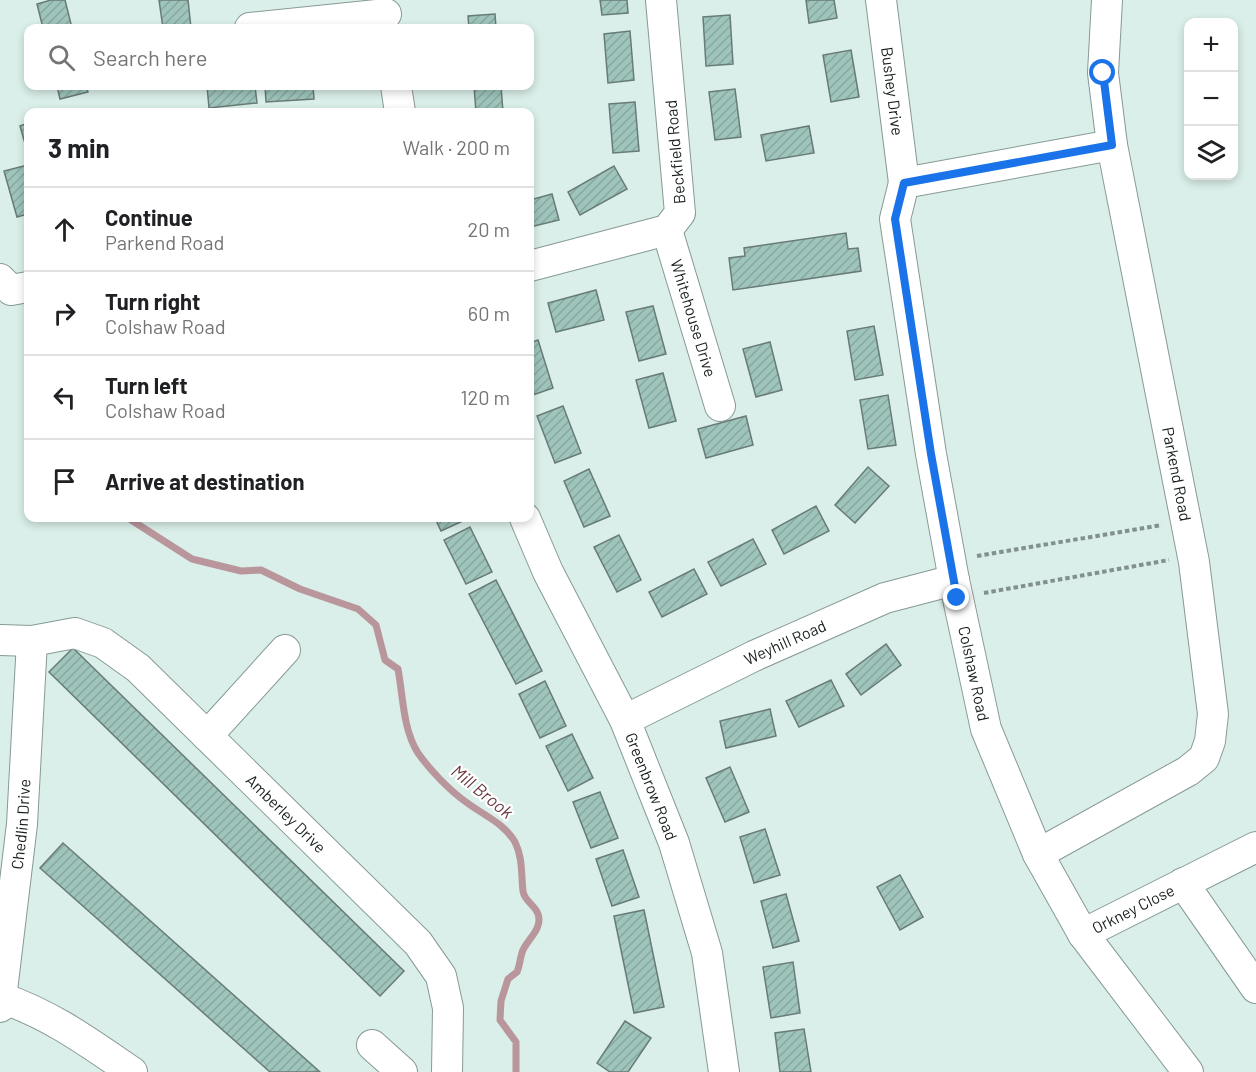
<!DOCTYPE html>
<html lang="en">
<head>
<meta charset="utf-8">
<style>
	:root { --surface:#fff; --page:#f2f2f2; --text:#202124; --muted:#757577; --line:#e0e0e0 }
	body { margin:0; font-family:Barlow,sans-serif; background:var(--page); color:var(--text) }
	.controls { position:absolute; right:18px; top:18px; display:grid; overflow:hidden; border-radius:12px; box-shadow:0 3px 9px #0003 }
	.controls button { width:54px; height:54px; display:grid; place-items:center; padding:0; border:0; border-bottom:2px solid var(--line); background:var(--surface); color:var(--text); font:30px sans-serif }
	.stop { position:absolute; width:18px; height:18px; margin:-14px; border:4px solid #1a73e8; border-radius:50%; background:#fff }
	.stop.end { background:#1a73e8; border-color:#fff; box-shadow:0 2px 6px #0008 }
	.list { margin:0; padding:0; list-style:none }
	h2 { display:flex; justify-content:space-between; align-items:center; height:78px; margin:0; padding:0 24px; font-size:26px }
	h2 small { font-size:20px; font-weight:400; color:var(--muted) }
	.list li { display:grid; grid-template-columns:39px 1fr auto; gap:18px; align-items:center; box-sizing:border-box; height:84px; padding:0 24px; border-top:2px solid var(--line) }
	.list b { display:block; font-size:22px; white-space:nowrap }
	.list p { margin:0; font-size:20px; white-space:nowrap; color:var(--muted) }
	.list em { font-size:20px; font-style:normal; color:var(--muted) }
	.icon { flex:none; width:33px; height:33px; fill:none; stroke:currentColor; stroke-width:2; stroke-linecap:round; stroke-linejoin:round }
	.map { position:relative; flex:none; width:1256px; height:1072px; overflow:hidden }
	.search { position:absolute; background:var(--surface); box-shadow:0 3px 9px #0003; left:24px; top:24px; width:510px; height:66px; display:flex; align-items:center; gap:15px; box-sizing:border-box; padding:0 21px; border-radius:12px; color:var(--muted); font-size:22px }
	.panel { position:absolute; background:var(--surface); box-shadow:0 3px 9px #0003; left:24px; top:108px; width:510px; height:414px; border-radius:12px }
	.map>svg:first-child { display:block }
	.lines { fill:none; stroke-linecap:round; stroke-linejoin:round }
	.stream { stroke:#b9969b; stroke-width:7 }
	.building { fill:url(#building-hatch); stroke:#687b77; stroke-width:1.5 }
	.minor-casing { stroke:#879a96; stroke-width:32 }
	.path { stroke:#83918d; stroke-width:4; stroke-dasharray:4.5 3; stroke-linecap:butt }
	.minor { stroke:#fff; stroke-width:30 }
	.route { stroke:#1a73e8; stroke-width:8 }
	.labels { text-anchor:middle; stroke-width:4.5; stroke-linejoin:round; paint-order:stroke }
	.street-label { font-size:16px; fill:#181f1e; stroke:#fff }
	.water-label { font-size:18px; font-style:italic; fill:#6c3a43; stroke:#fff }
</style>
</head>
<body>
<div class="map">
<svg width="1256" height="1072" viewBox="0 0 1256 1072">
	<defs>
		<pattern id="building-hatch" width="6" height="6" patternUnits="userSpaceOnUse" patternTransform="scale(1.5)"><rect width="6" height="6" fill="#9ec4bb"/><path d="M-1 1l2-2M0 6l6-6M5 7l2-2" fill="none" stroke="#87a8a0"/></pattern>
	</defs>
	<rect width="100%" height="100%" fill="#daefe9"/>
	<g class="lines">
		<path class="stream" d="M128,518L192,559L241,571L261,570L300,589L358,609L376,625L385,660L398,669C403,696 403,730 418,753C430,770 449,790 466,802C483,815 504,823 515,842C523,858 521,875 523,891C524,901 535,905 538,914C543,928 528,939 523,950C520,957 520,965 517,972L508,979L501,1001L500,1020L516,1042V1072"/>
	</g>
	<g class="building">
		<path d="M51,0H65L72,28H43L37,4Z"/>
		<path d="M159,0H188L191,28H163Z"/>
		<path d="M600,0H627L628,13L602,15Z"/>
		<path d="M806,0H834L837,18L809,23Z"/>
		<path d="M495,14L496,28H469L468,16Z"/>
		<path d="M730,15L733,64L706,66L703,17Z"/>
		<path d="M630,31L634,80L608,83L604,34Z"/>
		<path d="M851,50L859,97L831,102L823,55Z"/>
		<path d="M57,86H86L88,92L60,99Z"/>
		<path d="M207,86H255L257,103L209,108Z"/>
		<path d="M265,86H313L314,99L266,102Z"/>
		<path d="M474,86H501L503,112H476Z"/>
		<path d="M735,89L741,137L715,140L709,92Z"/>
		<path d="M635,102L639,151L613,153L609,104Z"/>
		<path d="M28,123V154L20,126Z"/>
		<path d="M809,126L814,153L766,161L761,135Z"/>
		<path d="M28,165V214L17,217L4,171Z"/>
		<path d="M614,166L627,189L580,215L568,192Z"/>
		<path d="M552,194L559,220L530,227V200Z"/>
		<path d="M846,233L848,249L858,248L861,271L733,290L729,258L745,256L744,248Z"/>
		<path d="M596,290L604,320L556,332L548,303Z"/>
		<path d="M653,306L666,354L639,361L626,312Z"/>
		<path d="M874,326L883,375L855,380L847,331Z"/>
		<path d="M538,340L553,388L530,396V343Z"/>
		<path d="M770,342L782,390L756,397L743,349Z"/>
		<path d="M663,373L676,421L649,428L636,380Z"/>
		<path d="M888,395L896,445L868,449L860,400Z"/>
		<path d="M563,406L581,453L555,463L537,416Z"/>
		<path d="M746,416L753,445L706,458L698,429Z"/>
		<path d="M868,467L889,486L855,523L835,505Z"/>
		<path d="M589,469L610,516L584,527L564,481Z"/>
		<path d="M816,506L829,531L784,554L772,530Z"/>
		<path d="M435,518H466L467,519L441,531Z"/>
		<path d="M470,527L492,572L466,584L444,540Z"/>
		<path d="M619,535L641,580L617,592L594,547Z"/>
		<path d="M753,539L766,564L721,586L708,562Z"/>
		<path d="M694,569L707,594L662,617L649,592Z"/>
		<path d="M496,580L542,671L516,684L469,594Z"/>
		<path d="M886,644L901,665L861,695L846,674Z"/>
		<path d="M73,648L404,971L380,996L49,672Z"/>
		<path d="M831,680L844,706L799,727L786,701Z"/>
		<path d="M545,681L566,726L540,738L519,694Z"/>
		<path d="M770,709L776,736L726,748L720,721Z"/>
		<path d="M572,734L593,778L568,791L546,746Z"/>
		<path d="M730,767L749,812L725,822L706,778Z"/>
		<path d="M600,792L618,838L591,848L573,802Z"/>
		<path d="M765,829L780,875L754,883L740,837Z"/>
		<path d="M63,843L320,1072H270L40,868Z"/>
		<path d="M623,850L639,897L612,906L596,859Z"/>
		<path d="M900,875L923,917L900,930L877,887Z"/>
		<path d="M786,894L799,941L773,948L761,901Z"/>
		<path d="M644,910L664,1007L634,1013L614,916Z"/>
		<path d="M793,962L800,1013L771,1018L763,967Z"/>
		<path d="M625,1021L651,1038L628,1072H610L597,1063Z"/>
		<path d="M804,1029L811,1072H780L775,1033Z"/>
	</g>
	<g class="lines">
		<defs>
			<g id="minor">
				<path id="s1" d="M881,0L904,183"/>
				<path d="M250,28L386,14"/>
				<path d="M396,86L400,112"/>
				<path id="s2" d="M1112,145L904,183L895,219L931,454L954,580L986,729L1038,854L1083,934L1188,1072"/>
				<path id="s3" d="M667,230L720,406"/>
				<path d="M530,266L667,230L680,213L661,0"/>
				<path d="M0,279L11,290L28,287"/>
				<path id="s4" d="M525,518L548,572L625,720L674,843L707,953L724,1072"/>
				<path id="s5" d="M0,640L32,641L75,633L103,643L138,668L418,943L441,976L448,1008L447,1072"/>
				<path id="s6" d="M625,720L754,656L885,598L954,580"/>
				<path d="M207,736L285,650"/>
				<path d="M1038,854L1188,771L1204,758L1210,741L1213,714L1194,562L1112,145L1103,73L1107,0"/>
				<path d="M1183,883L1256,988"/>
				<path id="s7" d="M1083,934L1256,847"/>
				<path d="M2,998C53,1016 88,1042 132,1072"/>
				<path id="s8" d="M0,1007L22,824L32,641"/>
				<path d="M372,1045L402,1072"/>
			</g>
		</defs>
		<use href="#minor" class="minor-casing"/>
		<g class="path">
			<path d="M977,556L1162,525"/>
			<path d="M984,593L1169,560"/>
		</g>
		<use href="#minor" class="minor"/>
	</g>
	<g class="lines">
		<path class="route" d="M957,598L931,454L895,219L904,183L1112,145L1103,73"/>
	</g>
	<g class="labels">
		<g class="street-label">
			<text dy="6" stroke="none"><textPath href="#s1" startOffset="92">Bushey Drive</textPath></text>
			<text transform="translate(675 152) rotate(-95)" y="6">Beckfield Road</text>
			<text dy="6" stroke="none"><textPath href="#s3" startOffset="92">Whitehouse Drive</textPath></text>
			<text transform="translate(1177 474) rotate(79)" y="6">Parkend Road</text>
			<text dy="6" stroke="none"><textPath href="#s6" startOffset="178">Weyhill Road</textPath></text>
			<text dy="6" stroke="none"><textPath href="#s2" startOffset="710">Colshaw Road</textPath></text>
			<text dy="6" stroke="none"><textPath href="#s4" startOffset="297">Greenbrow Road</textPath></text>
			<text dy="6" stroke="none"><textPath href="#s5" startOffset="356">Amberley Drive</textPath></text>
			<text dy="6" stroke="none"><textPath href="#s8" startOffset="184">Chedlin Drive</textPath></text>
			<text dy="6" stroke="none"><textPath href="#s7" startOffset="56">Orkney Close</textPath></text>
		</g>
		<g class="water-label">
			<text transform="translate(482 792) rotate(39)" y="6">Mill Brook</text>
		</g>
	</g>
</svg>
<div class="controls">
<button>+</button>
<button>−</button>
<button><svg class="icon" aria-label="layers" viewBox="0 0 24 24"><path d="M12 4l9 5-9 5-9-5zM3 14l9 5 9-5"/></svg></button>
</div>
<div class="stop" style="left:1103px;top:73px"></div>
<div class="stop end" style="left:957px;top:598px"></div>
<div class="search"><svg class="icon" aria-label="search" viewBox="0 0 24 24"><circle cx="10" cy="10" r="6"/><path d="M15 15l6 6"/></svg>Search here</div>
<section class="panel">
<h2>3 min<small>Walk · 200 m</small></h2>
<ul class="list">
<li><svg class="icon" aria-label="ahead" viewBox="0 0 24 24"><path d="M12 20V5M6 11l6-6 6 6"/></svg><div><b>Continue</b><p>Parkend Road</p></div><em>20 m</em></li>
<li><svg class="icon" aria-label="right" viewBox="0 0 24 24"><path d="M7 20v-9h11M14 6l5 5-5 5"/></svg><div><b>Turn right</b><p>Colshaw Road</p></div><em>60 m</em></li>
<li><svg class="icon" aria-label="left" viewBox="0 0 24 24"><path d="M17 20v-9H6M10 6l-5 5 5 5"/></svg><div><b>Turn left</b><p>Colshaw Road</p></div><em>120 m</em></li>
<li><svg class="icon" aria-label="arrive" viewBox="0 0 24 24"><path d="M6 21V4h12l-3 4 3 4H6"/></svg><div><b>Arrive at destination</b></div></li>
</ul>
</section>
</div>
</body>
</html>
